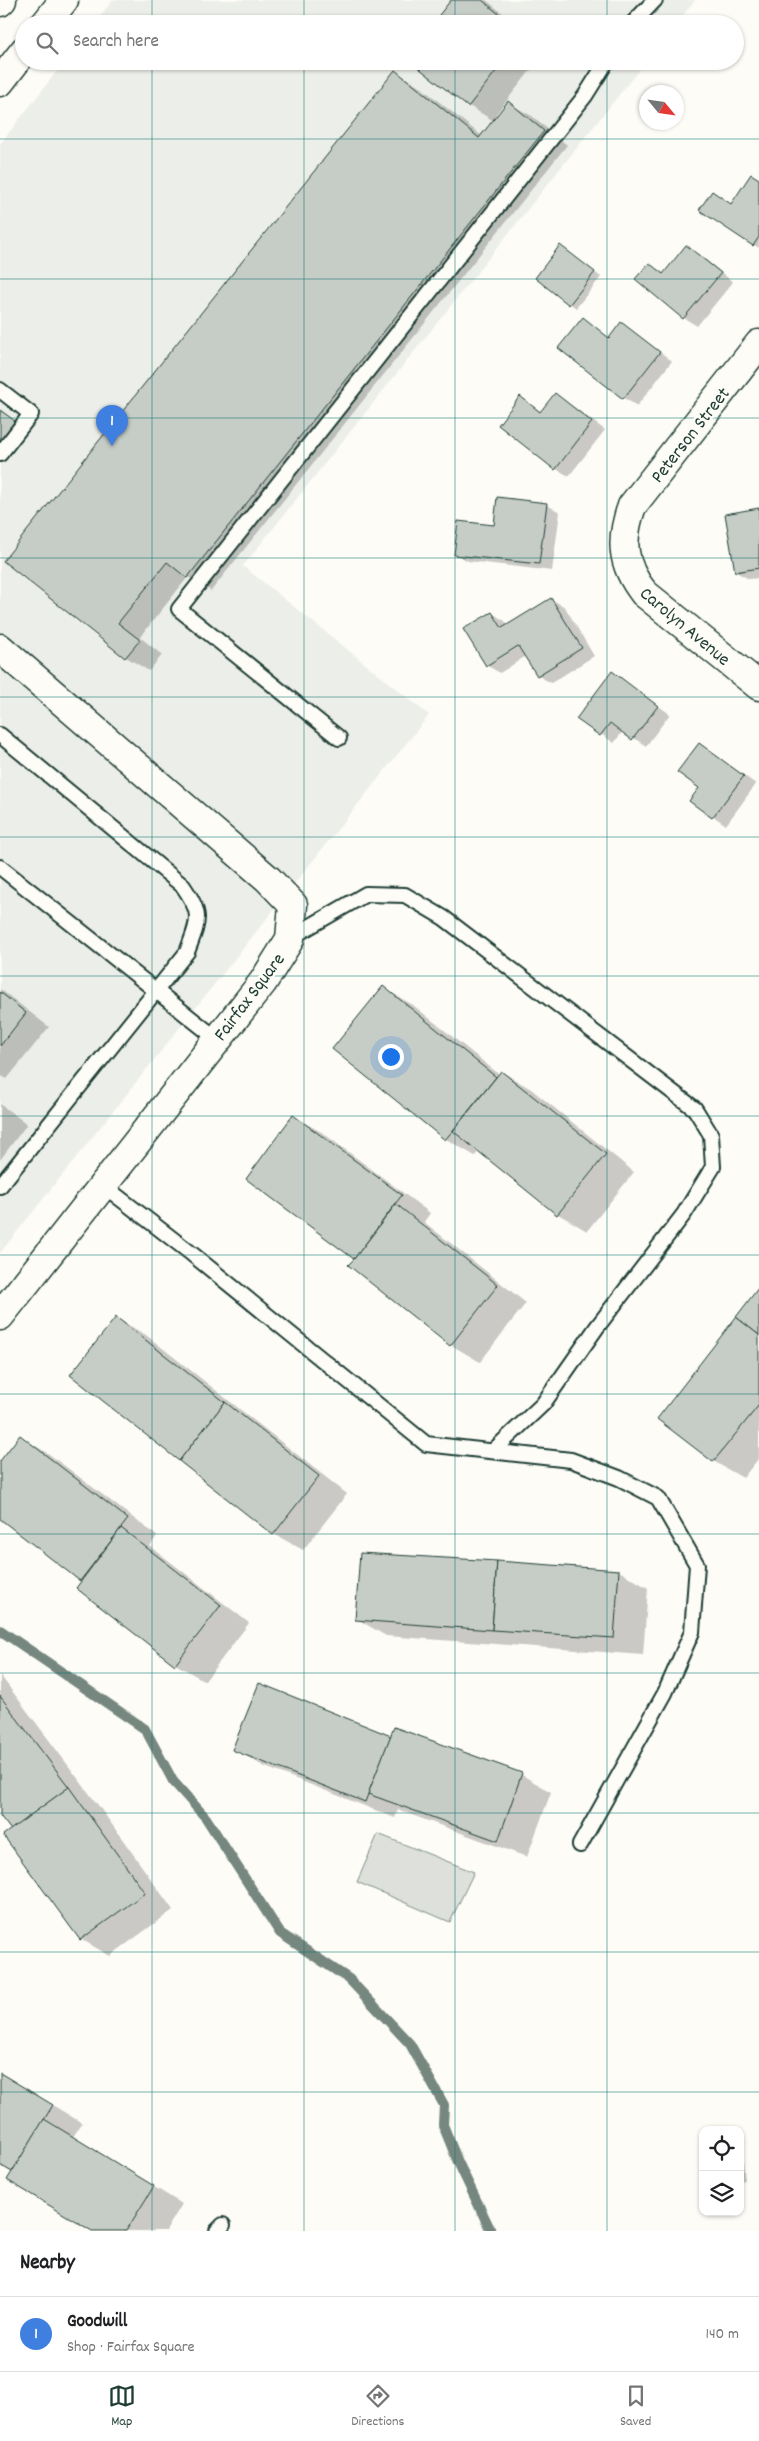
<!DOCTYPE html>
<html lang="en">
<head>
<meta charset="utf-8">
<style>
	:root { --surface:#fff; --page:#f2f2f2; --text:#202124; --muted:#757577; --line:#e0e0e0; --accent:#1f3d34 }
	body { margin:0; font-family:Dekko,sans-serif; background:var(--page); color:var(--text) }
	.controls { position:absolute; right:15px; bottom:15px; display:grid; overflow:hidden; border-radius:10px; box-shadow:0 1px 4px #0004 }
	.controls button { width:45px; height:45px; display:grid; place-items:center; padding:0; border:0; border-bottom:1px solid var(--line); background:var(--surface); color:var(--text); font:25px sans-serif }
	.compass { position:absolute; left:639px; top:85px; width:45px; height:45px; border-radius:50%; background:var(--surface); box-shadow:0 1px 4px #0004; rotate:119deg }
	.you { position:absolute; left:390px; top:1056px; width:18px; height:18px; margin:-12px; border:4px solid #fff; border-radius:50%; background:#1a73e8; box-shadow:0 0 0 8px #1a73e833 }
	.badge { display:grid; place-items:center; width:32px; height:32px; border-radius:50%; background:var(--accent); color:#fff; font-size:16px; font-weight:700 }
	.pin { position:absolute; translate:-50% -41px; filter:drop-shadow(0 1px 2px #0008) }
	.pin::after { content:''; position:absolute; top:26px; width:18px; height:15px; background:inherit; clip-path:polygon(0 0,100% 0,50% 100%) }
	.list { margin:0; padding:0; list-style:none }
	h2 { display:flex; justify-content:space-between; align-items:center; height:65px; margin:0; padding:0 20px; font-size:21px }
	h2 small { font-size:16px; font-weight:400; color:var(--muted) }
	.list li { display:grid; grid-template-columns:32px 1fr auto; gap:15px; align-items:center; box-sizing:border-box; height:75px; padding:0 20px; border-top:1px solid var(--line) }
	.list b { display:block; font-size:19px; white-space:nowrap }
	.list p { margin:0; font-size:16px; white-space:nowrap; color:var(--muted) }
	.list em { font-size:16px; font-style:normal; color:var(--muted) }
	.icon { flex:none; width:28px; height:28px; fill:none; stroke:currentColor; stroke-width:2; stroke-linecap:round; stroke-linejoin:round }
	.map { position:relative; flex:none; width:759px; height:2231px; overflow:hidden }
	.search { position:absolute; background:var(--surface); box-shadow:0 1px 4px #0004; left:15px; right:15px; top:15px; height:55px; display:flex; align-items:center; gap:12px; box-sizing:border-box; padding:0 18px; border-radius:28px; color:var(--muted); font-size:19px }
	.sheet { height:140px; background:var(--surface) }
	nav { display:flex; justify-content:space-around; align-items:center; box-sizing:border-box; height:70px; border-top:1px solid var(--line); background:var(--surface); font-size:14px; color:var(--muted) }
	nav a { display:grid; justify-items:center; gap:2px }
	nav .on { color:var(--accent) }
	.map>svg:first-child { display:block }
	.built { fill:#eceee9 }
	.green { fill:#dde0db; stroke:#7e8e88 }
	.shadow { fill:#0003 }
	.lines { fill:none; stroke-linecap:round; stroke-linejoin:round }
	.stream { stroke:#75877f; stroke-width:10 }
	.building { fill:#c6cdc7; stroke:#1f3d34 }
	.service-casing { stroke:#1f3d34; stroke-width:18 }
	.minor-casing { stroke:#1f3d34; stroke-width:31 }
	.primary-casing { stroke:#1f3d34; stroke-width:31 }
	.service { stroke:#fdfcf7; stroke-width:14 }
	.minor { stroke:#fdfcf7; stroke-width:28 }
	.primary { stroke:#fdfcf7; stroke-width:28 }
	.grid { fill:none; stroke:#0f766e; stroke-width:1; stroke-opacity:0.55 }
	.labels { text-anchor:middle; stroke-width:5; stroke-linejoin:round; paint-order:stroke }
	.street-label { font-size:19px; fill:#1f3d34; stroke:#fdfcf7 }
</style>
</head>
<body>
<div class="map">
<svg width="759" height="2231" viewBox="0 0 759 2231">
	<rect width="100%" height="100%" fill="#fdfcf7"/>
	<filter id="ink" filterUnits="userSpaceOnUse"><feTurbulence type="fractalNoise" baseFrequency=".02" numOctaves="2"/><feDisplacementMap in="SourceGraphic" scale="10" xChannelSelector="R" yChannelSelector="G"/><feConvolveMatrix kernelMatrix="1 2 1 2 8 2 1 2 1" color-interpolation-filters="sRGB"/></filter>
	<g filter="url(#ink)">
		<g class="built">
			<path d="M113,0H695L676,24H94Z"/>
			<path d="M65,61H646L243,566L429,715L0,1253V144Z"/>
		</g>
		<path class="green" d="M378,1834L474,1872L450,1922L357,1882Z"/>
		<g class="shadow">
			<path d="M452,0H486L516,24H434Z"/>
			<path d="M412,61H538L496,114L498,115L508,103L532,116L567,145L211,591L188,577L140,637L162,655L149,671L126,657L5,561L395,72L418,85L482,136L494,121L469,106Z"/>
			<path d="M759,180V248L701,210L713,193L732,205Z"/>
			<path d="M686,247L700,255L733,282L697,326L684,318L637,279L649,264L665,274Z"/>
			<path d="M567,251L601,277L576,308L536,278Z"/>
			<path d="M583,319L610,338L622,323L672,361L637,406L624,398Z"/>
			<path d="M556,394L605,430L569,476L556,469L520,398L542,412Z"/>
			<path d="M0,410L21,425L0,453Z"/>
			<path d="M547,505L560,512L552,571L468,561L455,554L495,527Z"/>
			<path d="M759,509V578L749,579L736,572Z"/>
			<path d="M551,599L565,607L594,656L551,683L537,675L526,656L500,673L486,665L492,613L505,621L508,626Z"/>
			<path d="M612,673L670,714L646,746L623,731L614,743L578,718Z"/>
			<path d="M699,744L756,784L726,825L691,801L701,788Z"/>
			<path d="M383,988L413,1005L500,1075L502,1072L531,1089L634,1172L587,1231L558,1214L479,1151L475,1156L446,1139L334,1049Z"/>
			<path d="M0,989L49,1027L7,1079L0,1075Z"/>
			<path d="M0,1104L27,1124L0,1160Z"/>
			<path d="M294,1117L323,1133L430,1213L424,1222L526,1303L480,1362L451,1345L356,1259L248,1178Z"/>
			<path d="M759,1290V1458L743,1478L713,1461Z"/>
			<path d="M116,1318L146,1335L347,1494L303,1550L274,1534Z"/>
			<path d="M20,1437L49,1454L157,1536L150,1546L249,1623L205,1681L175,1664L82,1580L0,1517V1463Z"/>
			<path d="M619,1571L648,1588L643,1655L386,1636L357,1619Z"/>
			<path d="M0,1675L98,1805L173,1910L110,1956L81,1939L0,1814Z"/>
			<path d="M395,1729L522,1775L551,1792L527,1857L398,1810L395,1818L263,1766L234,1749L392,1738Z"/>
			<path d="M0,2073L82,2123L73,2137L182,2204L166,2231H94L0,2164Z"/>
			<path d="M740,2160L743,2162L745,2180L740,2181Z"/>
		</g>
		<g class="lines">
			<path class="stream" d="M0,1630L145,1729L173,1781L206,1818L280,1933L349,1979L410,2044L444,2105L443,2125L458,2162L491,2231"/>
		</g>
		<g class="building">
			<path d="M451,0H482L511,24H432Z"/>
			<path d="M410,61H504L468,107Z"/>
			<path d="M395,70L479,138L508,101L544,131L187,578L167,562L118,623L140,640L125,658L3,561Z"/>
			<path d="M751,174L759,179V237L753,246L699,210L712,191L731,204Z"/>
			<path d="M560,245L595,272L569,305L535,278Z"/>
			<path d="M686,245L721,273L683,319L635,279L649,263L663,274Z"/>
			<path d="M583,317L609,338L621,322L660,352L623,399L558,348Z"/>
			<path d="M555,393L592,422L555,470L498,425L520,396L540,412Z"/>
			<path d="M0,410L15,421L0,441Z"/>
			<path d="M497,497L547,503L539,564L454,555L458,521L494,525Z"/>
			<path d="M759,508V568L735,572L725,514Z"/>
			<path d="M551,598L582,648L537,676L518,646L486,666L463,629L492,612L502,628Z"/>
			<path d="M612,671L658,706L632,740L610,723L600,736L576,719Z"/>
			<path d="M699,743L744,776L712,818L689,801L699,788L677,772Z"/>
			<path d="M383,986L496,1077L445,1140L332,1049Z"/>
			<path d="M0,992L26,1013L0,1046Z"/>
			<path d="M501,1071L606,1154L557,1215L453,1131Z"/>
			<path d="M293,1115L402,1195L354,1259L246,1179Z"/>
			<path d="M396,1204L498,1285L450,1346L348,1265L354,1259Z"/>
			<path d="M759,1287V1335L736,1317Z"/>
			<path d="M116,1317L225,1402L179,1461L70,1375Z"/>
			<path d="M736,1317L759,1335V1405L713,1462L657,1419Z"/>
			<path d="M225,1402L319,1476L273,1535L179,1461Z"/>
			<path d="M20,1435L128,1519L80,1581L0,1519V1461Z"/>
			<path d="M121,1528L221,1605L175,1665L76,1588Z"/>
			<path d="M360,1553L497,1561L492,1630L355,1620Z"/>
			<path d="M497,1561L619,1570L614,1638L492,1630Z"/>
			<path d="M259,1683L391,1736L365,1802L232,1750Z"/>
			<path d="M0,1696L69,1787L11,1830L0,1816Z"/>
			<path d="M394,1727L522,1773L498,1841L368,1794Z"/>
			<path d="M69,1787L145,1893L80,1940L3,1835Z"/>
			<path d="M0,2073L53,2105L12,2172L0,2165Z"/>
			<path d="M44,2119L154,2186L126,2231H92L7,2180Z"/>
		</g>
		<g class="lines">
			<defs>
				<g id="service">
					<path d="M632,24L655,0"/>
					<path d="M0,390L31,414L0,454"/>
					<path d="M0,735L183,886C203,915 199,920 187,952L0,1186"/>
					<path d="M339,738L179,609L585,96L607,61"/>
					<path d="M0,867L217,1039"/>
					<path d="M290,938L366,894L405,895L444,918L695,1109L711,1135L713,1167L684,1214L597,1327L543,1404L493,1451"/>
					<path d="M104,1186L192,1254L426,1444L571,1460L619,1478L658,1498L697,1565L692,1632L665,1693L580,1845"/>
					<path d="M217,2231L223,2225"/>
				</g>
				<g id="minor">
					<path d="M759,344L632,506C620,539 621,564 644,593L759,686"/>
					<path d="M0,648L268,879L293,905L290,939L263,982L0,1316"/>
				</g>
				<g id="primary">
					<path d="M0,2L2,0"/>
					<path d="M45,24L64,0"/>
					<path d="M0,82L24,51"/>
				</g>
			</defs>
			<use href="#service" class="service-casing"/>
			<use href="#minor" class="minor-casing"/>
			<use href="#primary" class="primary-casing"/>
			<use href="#service" class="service"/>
			<use href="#minor" class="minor"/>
			<use href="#primary" class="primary"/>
		</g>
	</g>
	<path class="grid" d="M152,0V24M304,0V24M455,0V24M607,0V24M152,61V2231M304,61V2231M455,61V2231M607,61V2231M0,139H759M0,279H759M0,418H759M0,558H759M0,697H759M0,837H759M0,976H759M0,1116H759M0,1255H759M0,1394H759M0,1534H759M0,1673H759M0,1813H759M0,1952H759M0,2092H759"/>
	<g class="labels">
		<g class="street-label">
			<text transform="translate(689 434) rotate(-52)" y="7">Peterson Street</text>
			<text transform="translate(686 625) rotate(40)" y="7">Carolyn Avenue</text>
			<text transform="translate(248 996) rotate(-53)" y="7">Fairfax Square</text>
		</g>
	</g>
</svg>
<div class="controls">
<button><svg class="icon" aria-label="locate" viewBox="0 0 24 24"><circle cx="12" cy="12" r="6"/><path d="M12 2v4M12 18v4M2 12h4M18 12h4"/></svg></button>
<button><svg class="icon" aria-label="layers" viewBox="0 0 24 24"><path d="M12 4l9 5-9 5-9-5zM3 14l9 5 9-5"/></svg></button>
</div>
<svg class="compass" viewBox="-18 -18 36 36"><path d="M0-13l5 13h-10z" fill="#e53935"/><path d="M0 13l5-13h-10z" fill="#757577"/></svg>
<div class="you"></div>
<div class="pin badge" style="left:112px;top:446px;background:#3f7fe0">1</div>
<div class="search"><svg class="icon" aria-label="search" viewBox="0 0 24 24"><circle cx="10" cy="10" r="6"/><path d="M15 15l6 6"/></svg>Search here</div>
</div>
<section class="sheet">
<h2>Nearby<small></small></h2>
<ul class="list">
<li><span class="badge" style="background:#3f7fe0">1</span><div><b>Goodwill</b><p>Shop · Fairfax Square</p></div><em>140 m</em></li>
</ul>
</section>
<nav>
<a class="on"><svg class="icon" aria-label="map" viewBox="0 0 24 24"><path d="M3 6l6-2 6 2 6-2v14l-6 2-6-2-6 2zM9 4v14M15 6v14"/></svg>Map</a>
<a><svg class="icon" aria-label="directions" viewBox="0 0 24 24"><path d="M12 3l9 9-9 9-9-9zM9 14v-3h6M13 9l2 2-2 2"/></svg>Directions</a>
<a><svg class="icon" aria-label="saved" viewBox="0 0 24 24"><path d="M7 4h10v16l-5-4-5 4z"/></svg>Saved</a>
</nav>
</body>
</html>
